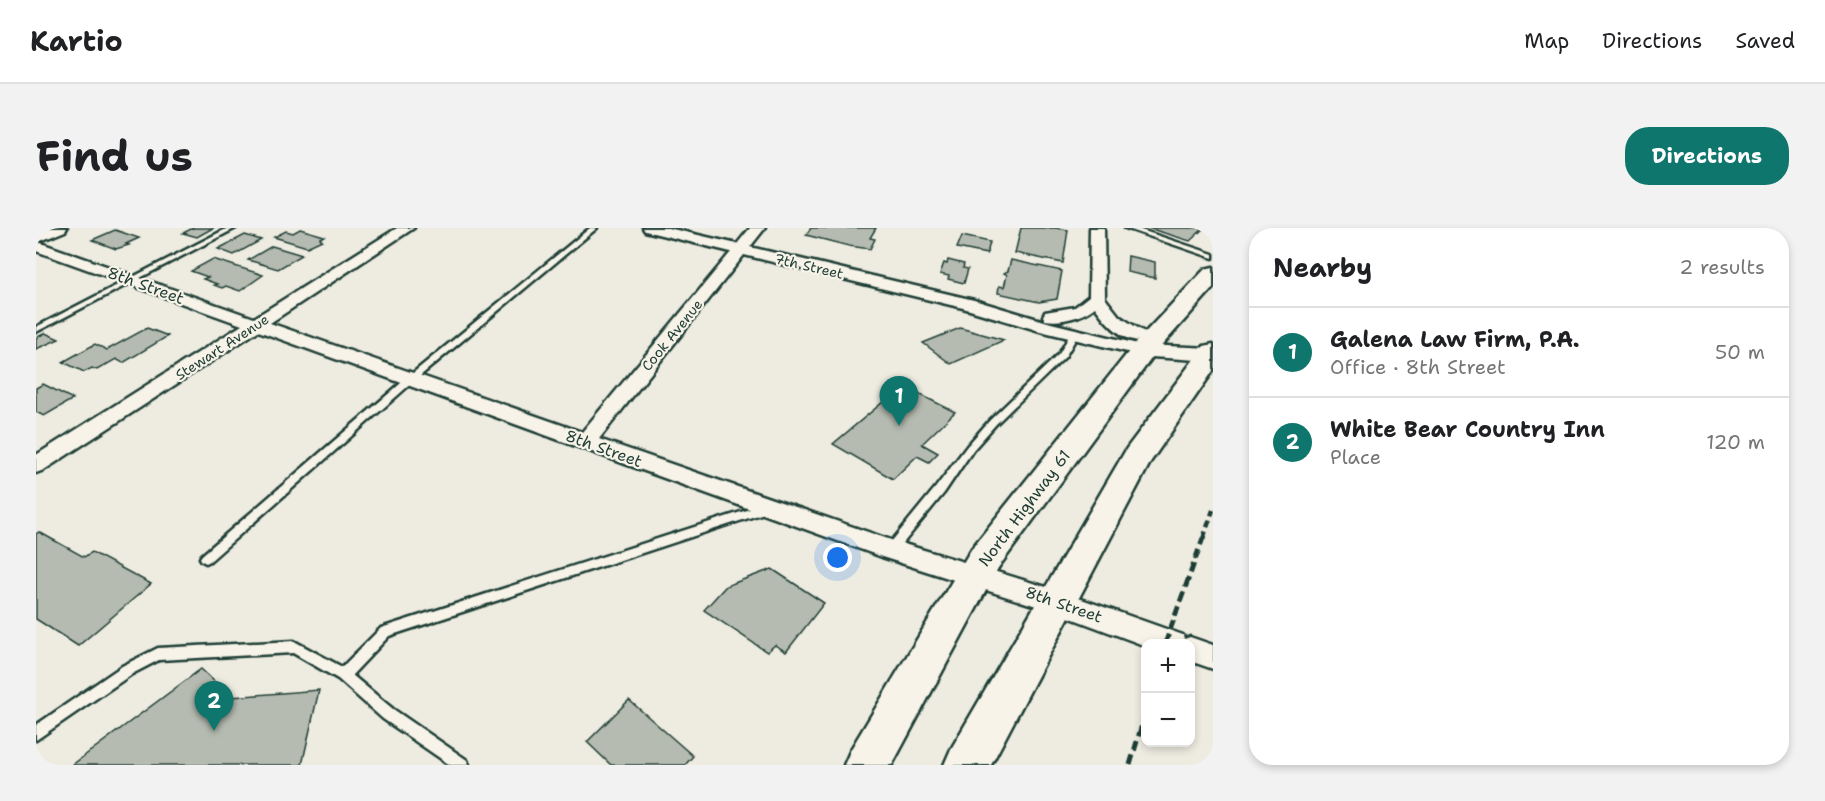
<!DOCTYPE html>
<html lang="en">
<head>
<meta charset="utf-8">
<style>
	:root { --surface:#fff; --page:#f2f2f2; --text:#202124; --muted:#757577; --line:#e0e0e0; --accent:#0f766e }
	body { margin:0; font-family:"Shantell Sans",sans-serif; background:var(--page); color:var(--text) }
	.controls { position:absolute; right:18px; bottom:18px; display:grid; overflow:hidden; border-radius:12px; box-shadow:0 3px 9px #0003 }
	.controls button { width:54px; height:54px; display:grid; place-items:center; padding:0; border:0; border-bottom:2px solid var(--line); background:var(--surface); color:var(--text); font:30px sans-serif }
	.you { position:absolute; left:802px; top:330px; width:21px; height:21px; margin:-15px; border:4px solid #fff; border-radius:50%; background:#1a73e8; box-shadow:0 0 0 9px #1a73e833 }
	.badge { display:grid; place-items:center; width:39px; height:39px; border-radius:50%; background:var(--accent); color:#fff; font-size:20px; font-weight:700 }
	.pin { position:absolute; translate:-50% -50px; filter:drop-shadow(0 2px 3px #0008) }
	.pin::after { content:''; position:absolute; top:32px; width:21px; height:18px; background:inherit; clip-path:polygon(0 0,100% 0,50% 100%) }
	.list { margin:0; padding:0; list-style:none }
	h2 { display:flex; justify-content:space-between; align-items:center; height:78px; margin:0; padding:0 24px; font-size:26px }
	h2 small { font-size:20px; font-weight:400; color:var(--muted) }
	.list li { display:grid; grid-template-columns:39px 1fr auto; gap:18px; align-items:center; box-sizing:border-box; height:90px; padding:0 24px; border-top:2px solid var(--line) }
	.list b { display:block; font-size:22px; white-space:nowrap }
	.list p { margin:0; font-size:20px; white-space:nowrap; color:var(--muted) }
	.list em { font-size:20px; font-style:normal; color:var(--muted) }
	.map { position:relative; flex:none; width:1177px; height:537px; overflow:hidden; border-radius:24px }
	header { display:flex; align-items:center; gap:36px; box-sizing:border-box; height:84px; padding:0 30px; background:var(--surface); border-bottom:2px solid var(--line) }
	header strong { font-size:28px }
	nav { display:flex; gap:33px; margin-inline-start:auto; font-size:21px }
	.intro { display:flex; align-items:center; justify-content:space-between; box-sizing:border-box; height:144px; padding:0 36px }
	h1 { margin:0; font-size:42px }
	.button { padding:15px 27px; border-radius:24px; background:var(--accent); color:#fff; font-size:21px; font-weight:700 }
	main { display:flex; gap:36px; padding:0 36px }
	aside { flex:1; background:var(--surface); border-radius:24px; box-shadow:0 3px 9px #0003 }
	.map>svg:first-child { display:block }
	.building { fill:#b5bbb0; stroke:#1f3d34; stroke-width:1.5 }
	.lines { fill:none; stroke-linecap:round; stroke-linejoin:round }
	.service-casing { stroke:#1f3d34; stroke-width:5 }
	.minor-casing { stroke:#1f3d34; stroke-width:5 }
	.tertiary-casing { stroke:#1f3d34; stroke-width:5 }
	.primary-casing { stroke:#1f3d34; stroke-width:5 }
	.service { fill:#f7f3e8; fill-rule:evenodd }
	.minor { fill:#f7f3e8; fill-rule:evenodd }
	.tertiary { fill:#f7f3e8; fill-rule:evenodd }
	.primary { fill:#f7f3e8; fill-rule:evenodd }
	.rail-far1 { stroke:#1f3d34; stroke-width:4.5; stroke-dasharray:8 4.5; stroke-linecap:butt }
	.rail { stroke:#1f3d34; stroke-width:5; stroke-dasharray:10 5; stroke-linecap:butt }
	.labels { text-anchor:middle; stroke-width:4.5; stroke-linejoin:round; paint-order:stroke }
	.far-street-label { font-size:14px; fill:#1f3d34; stroke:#f7f3e8 }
	.street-label { font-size:16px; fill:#1f3d34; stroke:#f7f3e8 }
</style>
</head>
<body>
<header>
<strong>Kartio</strong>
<nav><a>Map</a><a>Directions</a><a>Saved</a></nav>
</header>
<div class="intro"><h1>Find us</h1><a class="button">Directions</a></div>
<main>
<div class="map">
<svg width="1177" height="537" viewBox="0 0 1177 537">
	<rect width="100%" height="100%" fill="#eeece1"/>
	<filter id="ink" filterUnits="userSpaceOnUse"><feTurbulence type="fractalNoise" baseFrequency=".0167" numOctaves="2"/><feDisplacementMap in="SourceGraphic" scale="12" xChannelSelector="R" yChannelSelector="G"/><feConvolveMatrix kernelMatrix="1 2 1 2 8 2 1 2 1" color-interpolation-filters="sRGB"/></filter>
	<g filter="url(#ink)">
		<g class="building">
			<path d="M157,0H177L161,9L147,5Z"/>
			<path d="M775,0H840L834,10L839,11L834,21L813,18L770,7Z"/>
			<path d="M985,0H1019L1032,2L1027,35L979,25Z"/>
			<path d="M1112,0H1168L1154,13Z"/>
			<path d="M264,1L288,8L284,10L286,12L271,19L238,9L250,3L257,5Z"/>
			<path d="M79,2L103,10L90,16L93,17L80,21L56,12Z"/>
			<path d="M209,7L225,12L198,27L182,21Z"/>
			<path d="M926,8L954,14L951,26L921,20Z"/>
			<path d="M236,18L266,27L242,41L212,32Z"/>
			<path d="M1092,28L1119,34V50L1091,44Z"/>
			<path d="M177,31L227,47L204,63L190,58L186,60L178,57L181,56L167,51L172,49L155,43Z"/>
			<path d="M912,32L928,36L927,40L932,41L928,55L912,51L913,48L904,46L908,35L911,36Z"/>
			<path d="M975,32L1026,43L1021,71L1003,74L962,65L963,58L968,59L971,47L968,45L972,43Z"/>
			<path d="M111,100L132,108L87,135L80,131L61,142L56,140L48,144L27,134L59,116L71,122Z"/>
			<path d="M924,100L968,112L915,136L887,115Z"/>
			<path d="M9,105L23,111L0,121V110Z"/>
			<path d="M7,156L37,171L8,188L0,184V160Z"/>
			<path d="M873,161L919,184L886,216L902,225L893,234L881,228L857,251L797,216L853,169L860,173Z"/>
			<path d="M3,304L48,329L56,324L115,356L42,418L0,391V306Z"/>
			<path d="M736,341L788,375L750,424L739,417L731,424L668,382L690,358Z"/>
			<path d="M165,441L195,469L283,462L266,537H36Z"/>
			<path d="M593,472L657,528L649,537H575L551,514Z"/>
		</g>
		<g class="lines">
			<defs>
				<g id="service">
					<path d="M192,0H200L0,104V99Z"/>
					<path d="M554,0H561L378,153L174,333L170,335L166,333L164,330L166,327L372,149Z"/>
					<path d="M1089,0H1099L1177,26V30Z"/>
					<path d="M1036,103H1039L1043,105L1029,129L960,196L937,222L908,265L859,325L855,326L851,325L849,322L851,319L900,259L931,218L954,192L1023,126Z"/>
					<path d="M733,275L737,276L738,279L737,282L353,408L316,447L357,481L431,532L433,537H414L347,491L302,451L257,425L123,432L96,446L0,512V497L86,438L122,420L258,413L306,439L345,400Z"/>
				</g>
				<g id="minor">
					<path d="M12,0H31L29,3L2,14L218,90L361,0H378L234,95L546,204L695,24L609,3L607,0H632L701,16L714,0H729L714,19L938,72L1015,95L1114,119L1117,123L1114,127L1108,128L1004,103L927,80L708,27L563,211L858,313L1020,362L1147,407L1148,411L1154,409L1177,417V441L1154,433V416H1110V418L1016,383L846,329L222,103L8,242L0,245V227L206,97L0,23V5Z"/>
					<path d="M1054,0H1068L1069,70L1083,88L1108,104L1111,108L1108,112C1089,117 1069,93 1059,79C1047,89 1025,95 1009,92L1007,88L1009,84L1039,79L1053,68Z"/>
				</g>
				<path id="tertiary" d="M1108,117L1175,120L1177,121V133L1100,128L1097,123L1100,118Z"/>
				<g id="primary">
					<path d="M1177,39V60L1120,124L962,340L856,537H808L815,521L936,320L1102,112L1169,41Z"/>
					<path d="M1177,116V143L1115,233L955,537H908L915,521L1091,220L1168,118Z"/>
				</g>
			</defs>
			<use href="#service" class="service-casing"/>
			<use href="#minor" class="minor-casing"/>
			<use href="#tertiary" class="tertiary-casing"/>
			<use href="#primary" class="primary-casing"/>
			<use href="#service" class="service"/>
			<use href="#minor" class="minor"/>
			<use href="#tertiary" class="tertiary"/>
			<use href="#primary" class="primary"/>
			<path class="rail-far1" d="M1167,311L1177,282"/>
			<g class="rail">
				<path d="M1129,416L1167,310"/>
				<path d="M1094,537L1110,483"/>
			</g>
		</g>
	</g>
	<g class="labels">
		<g class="far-street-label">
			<text transform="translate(773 38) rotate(13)" y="5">7th Street</text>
			<text transform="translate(636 107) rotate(-51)" y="5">Cook Avenue</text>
			<text transform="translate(186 119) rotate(-33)" y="5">Stewart Avenue</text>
		</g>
		<g class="street-label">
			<text transform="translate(110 57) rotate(20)" y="6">8th Street</text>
			<text transform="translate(568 220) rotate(20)" y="6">8th Street</text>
			<text transform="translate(988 280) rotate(-53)" y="6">North Highway 61</text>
			<text transform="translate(1028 376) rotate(19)" y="6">8th Street</text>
		</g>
	</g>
</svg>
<div class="controls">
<button>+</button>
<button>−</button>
</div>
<div class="you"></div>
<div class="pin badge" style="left:863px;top:198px">1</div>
<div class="pin badge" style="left:178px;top:503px">2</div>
</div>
<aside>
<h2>Nearby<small>2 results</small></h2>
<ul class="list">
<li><span class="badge">1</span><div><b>Galena Law Firm, P.A.</b><p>Office · 8th Street</p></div><em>50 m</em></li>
<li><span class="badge">2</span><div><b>White Bear Country Inn</b><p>Place</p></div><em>120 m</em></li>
</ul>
</aside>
</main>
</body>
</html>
